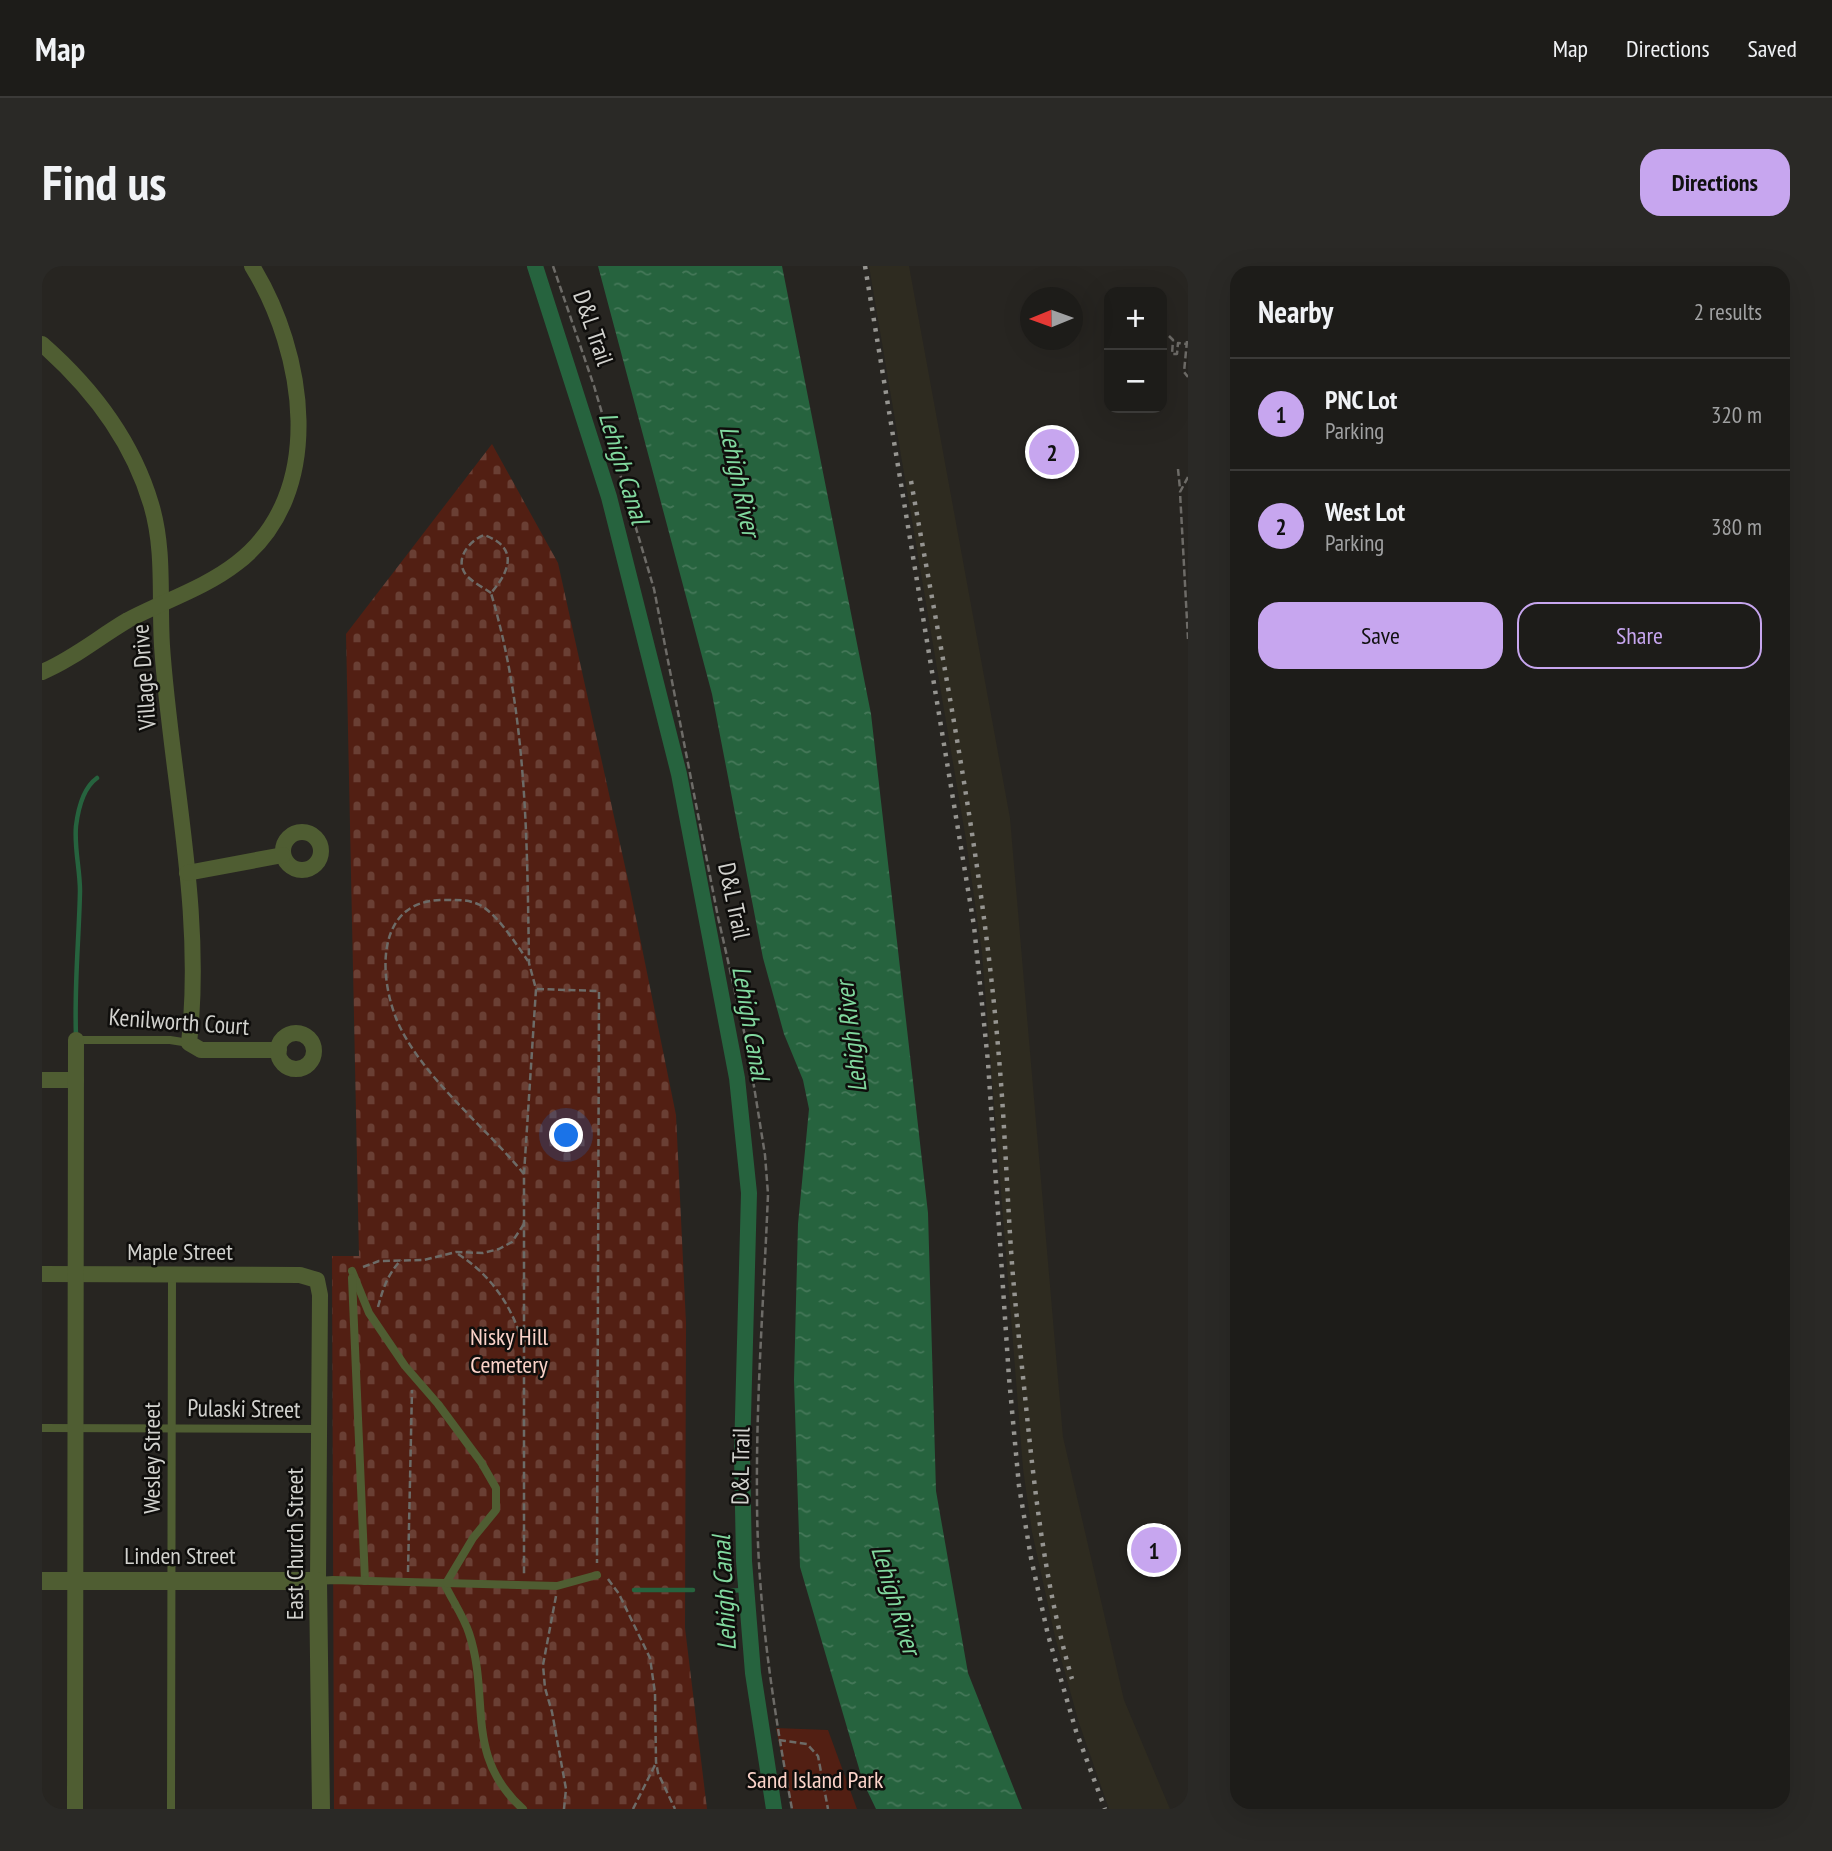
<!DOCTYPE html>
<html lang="en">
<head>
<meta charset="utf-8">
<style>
	:root { --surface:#1d1c19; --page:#2a2926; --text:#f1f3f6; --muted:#a0a1a2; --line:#3b3a38; --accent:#c7a6ef }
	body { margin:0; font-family:"PT Sans Narrow",sans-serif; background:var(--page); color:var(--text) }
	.controls { position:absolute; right:21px; top:21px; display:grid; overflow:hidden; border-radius:14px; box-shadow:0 7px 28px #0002 }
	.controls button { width:63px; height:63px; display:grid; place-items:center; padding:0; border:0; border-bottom:2px solid var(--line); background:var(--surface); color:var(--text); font:35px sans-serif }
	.compass { position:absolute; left:978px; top:21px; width:63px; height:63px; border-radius:50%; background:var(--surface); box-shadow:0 7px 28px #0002; rotate:269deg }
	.you { position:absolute; left:525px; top:870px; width:24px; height:24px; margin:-18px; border:5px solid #fff; border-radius:50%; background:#1a73e8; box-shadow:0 0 0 10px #1a73e833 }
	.badge { display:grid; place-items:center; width:46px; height:46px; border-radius:50%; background:var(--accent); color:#111; font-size:23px; font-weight:700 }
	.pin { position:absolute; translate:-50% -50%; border:4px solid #fff; box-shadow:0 2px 7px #0006 }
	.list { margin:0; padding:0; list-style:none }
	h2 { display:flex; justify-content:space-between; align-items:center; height:91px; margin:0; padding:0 28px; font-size:30px }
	h2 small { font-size:23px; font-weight:400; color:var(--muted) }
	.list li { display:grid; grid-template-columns:46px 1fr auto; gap:21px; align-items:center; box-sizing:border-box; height:112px; padding:0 28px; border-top:2px solid var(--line) }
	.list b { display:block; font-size:26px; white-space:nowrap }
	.list p { margin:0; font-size:23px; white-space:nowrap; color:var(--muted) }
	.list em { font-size:23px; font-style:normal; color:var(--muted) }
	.actions { display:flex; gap:14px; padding:21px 28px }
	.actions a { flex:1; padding:16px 0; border:2px solid var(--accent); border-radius:21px; text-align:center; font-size:24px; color:var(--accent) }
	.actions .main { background:var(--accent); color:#111 }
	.map { position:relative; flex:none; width:1146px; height:1543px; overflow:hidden; border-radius:21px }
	header { display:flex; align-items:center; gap:42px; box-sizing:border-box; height:98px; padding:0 35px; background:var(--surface); border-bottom:2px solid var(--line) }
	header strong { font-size:33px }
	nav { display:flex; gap:38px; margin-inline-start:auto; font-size:24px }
	.intro { display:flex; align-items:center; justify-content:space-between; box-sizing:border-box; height:168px; padding:0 42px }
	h1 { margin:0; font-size:49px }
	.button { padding:18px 32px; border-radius:21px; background:var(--accent); color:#111; font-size:24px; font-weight:700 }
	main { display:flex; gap:42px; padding:0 42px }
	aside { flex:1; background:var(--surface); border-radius:21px; box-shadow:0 7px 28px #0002 }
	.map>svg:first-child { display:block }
	.built { fill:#2e2b20 }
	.green { fill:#521f13 }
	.cemetery { fill:url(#cemetery-stones) }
	.water { fill:url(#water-ripples) }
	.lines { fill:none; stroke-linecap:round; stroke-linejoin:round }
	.stream { stroke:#26633e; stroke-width:4.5 }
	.canal { stroke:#26633e; stroke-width:16 }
	.path { stroke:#6d6b67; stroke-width:2.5; stroke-dasharray:7 3.5; stroke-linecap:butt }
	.service { stroke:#4f5d32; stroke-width:8 }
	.minor { stroke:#4f5d32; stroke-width:16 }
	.tertiary { stroke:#4f5d32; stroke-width:18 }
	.rail { stroke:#969591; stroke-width:4.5; stroke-dasharray:3.5 7; stroke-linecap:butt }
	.labels { text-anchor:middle; stroke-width:5; stroke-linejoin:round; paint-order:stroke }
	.street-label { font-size:24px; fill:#d2d2ce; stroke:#0f0e0c }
	.park-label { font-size:24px; fill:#fbd3c9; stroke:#0f0e0c }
	.water-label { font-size:26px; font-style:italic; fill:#81d89e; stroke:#0f0e0c }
</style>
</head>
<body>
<header>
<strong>Map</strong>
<nav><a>Map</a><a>Directions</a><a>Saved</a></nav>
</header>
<div class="intro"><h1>Find us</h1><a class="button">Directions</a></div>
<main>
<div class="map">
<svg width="1146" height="1543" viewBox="0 0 1146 1543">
	<defs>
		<pattern id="cemetery-stones" width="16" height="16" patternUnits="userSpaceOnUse" patternTransform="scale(1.75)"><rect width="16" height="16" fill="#521f13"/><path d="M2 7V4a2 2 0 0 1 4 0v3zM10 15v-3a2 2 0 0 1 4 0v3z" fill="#6a3f34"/></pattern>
		<pattern id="water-ripples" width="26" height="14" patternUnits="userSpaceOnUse" patternTransform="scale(1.75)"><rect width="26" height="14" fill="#26633e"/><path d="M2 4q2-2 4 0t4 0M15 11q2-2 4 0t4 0" fill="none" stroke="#457859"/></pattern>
	</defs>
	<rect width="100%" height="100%" fill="#272521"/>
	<path class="built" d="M827,0H867L968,552L1021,1171L1082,1434L1128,1543H1067L1037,1457L1013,1371L990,1266L981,1203L940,687L924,574Z"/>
	<path class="green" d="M734,1462L786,1464L815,1543H750Z"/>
	<path class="cemetery" d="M450,178L516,297L588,623L634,849L644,1057L643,1362L665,1543H292L290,990H317L304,368Z"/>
	<path class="water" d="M556,0H740L829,448L886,947L894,1225L926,1407L980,1543H834L821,1516L758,1301L752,1114L756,958L767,843L761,814L742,768L721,692L670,428Z"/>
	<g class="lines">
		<g class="stream">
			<path d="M34,770C32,721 37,673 38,625C38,603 32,582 34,560C36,544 41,522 55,512"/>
			<path d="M592,1324H651"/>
			<path d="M681,1325L704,1324"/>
		</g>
		<path class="canal" d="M493,0L567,231L637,508L695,812L707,927L700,1188L702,1295L711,1407L732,1543"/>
		<g class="path">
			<path d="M511,0L552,120L612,323L676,651L706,783L723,889L726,928C722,1029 714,1130 715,1231C715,1337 731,1440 750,1543"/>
			<path d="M1127,70L1131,74L1130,88H1135L1136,77L1145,78"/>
			<path d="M1145,75L1142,106L1146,111"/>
			<path d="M1136,203L1138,223"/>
			<path d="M1146,211L1138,226L1146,373"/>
			<path d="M449,327C442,322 432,317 425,310C411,294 427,275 442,269C476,281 469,304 449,327C485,448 485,572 487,697L494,723L482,908V1310"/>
			<path d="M495,723L557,725L555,1297"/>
			<path d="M482,908C443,860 377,809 354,752C336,706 335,634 401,634C414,634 426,633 438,639C456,649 474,678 486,695"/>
			<path d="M416,988C449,1009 471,1041 481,1079"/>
			<path d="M321,1001L337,995L382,994L414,986L441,987L457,983L470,976L482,958"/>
			<path d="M336,1041C341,1022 346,1008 359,994"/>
			<path d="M366,1306L370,1124"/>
			<path d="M566,1313L577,1328L608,1392L613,1427L614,1496L616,1507L633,1543"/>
			<path d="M514,1330L501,1399L503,1422L510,1446L524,1523L522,1543"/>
			<path d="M737,1474L765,1478L776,1490L786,1543"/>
			<path d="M591,1543L613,1499"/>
		</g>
		<g class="service">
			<path d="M34,774H128L147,777"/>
			<path d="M310,1005L327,1047L363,1100L396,1138L439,1196L454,1222V1244L431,1272L403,1319C410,1334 422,1351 427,1367C449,1433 421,1489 481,1543"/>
			<path d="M310,1012L323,1315"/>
			<path d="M0,1162L278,1163"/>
			<path d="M276,1315L291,1314L515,1320L555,1309"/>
			<path d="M129,1543L130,1009"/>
		</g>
		<g class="minor">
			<path d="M0,78C49,121 90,174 109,238C123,284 117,333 120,380C129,512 162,644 147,777L159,784H237"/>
			<path d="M0,406C31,393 57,371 86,354C122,335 163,322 195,297C286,227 263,86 210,0"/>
			<circle cx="260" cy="585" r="19"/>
			<path d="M145,607L241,589"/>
			<circle cx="254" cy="785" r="18"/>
			<path d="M0,814H34"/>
			<path d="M0,1008L258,1009L275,1014L278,1029L276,1315"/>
			<path d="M33,1543L34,774"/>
		</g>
		<path class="tertiary" d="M0,1315H276L279,1543"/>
		<g class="rail">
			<path d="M823,0L932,660L946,796L967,1112L977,1220L989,1292L1006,1369L1034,1465L1063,1543"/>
			<path d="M869,215C903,406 941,598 957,792C963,861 965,930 970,998C974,1049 980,1099 985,1150C994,1238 1005,1328 1030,1413"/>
		</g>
	</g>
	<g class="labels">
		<g class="street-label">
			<text transform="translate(551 62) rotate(71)" y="8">D&amp;L Trail</text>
			<text transform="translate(102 411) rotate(-94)" y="8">Village Drive</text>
			<text transform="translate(692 635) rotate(78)" y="8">D&amp;L Trail</text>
			<text transform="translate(137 756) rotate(4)" y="8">Kenilworth Court</text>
			<text x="138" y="994">Maple Street</text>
			<text transform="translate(202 1143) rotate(1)" y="8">Pulaski Street</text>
			<text transform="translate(110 1192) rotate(-90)" y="8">Wesley Street</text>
			<text transform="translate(699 1200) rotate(-89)" y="8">D&amp;L Trail</text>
			<text transform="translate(253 1278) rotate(-90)" y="8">East Church Street</text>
			<text x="138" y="1298">Linden Street</text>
		</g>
		<g class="park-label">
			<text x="467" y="1079">Nisky Hill<tspan x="467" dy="28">Cemetery</tspan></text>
			<text x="773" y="1522">Sand Island Park</text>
		</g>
		<g class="water-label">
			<text transform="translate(582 202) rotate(73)" y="9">Lehigh Canal</text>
			<text transform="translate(698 215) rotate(78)" y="9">Lehigh River</text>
			<text transform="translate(709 757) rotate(80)" y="9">Lehigh Canal</text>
			<text transform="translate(809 771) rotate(-97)" y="9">Lehigh River</text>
			<text transform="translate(682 1327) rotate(-93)" y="9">Lehigh Canal</text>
			<text transform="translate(854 1334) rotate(73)" y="9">Lehigh River</text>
		</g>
	</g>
</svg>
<div class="controls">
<button>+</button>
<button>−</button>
</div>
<svg class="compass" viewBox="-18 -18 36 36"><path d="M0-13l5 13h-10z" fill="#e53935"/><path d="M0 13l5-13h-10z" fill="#a0a1a2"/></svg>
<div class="you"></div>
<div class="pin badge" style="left:1112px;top:1284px">1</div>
<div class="pin badge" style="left:1010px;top:186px">2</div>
</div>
<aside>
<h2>Nearby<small>2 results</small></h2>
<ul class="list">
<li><span class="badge">1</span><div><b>PNC Lot</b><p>Parking</p></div><em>320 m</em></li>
<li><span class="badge">2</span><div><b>West Lot</b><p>Parking</p></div><em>380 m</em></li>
</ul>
<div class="actions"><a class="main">Save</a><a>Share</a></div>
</aside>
</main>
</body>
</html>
